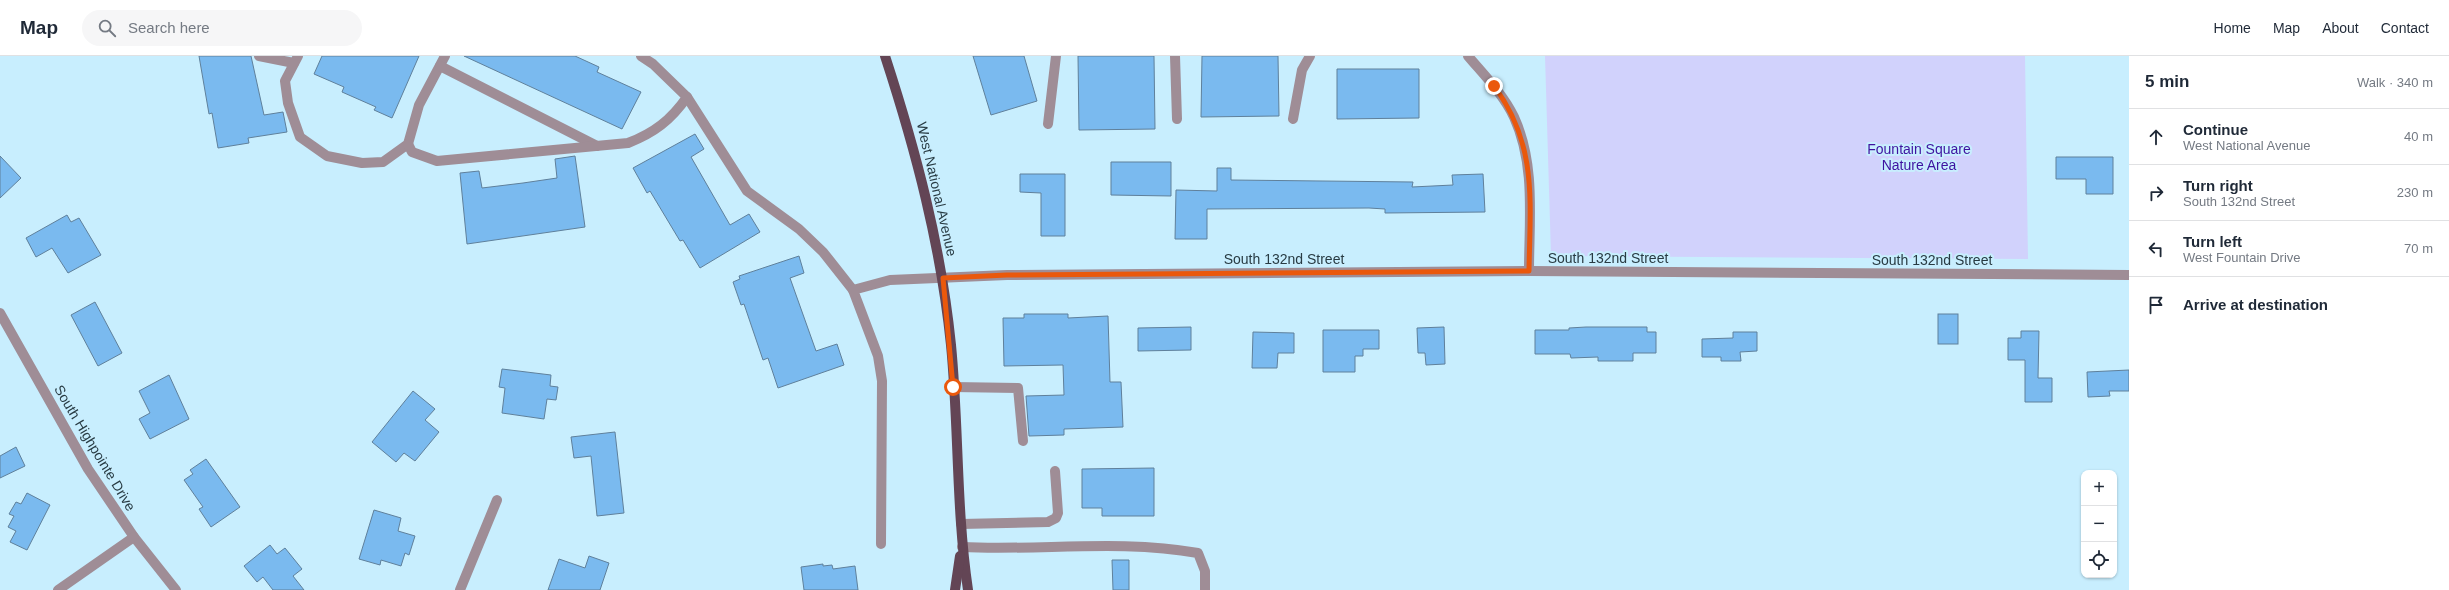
<!DOCTYPE html>
<html lang="en">
<head>
<meta charset="utf-8">
<style>
	:root { --surface:#fff; --page:#f6f6f7; --text:#1f2937; --muted:#747a83; --line:#e0e1e3 }
	body { margin:0; font-family:Arial,sans-serif; background:var(--page); color:var(--text) }
	.controls { position:absolute; right:12px; bottom:12px; display:grid; overflow:hidden; border-radius:8px; box-shadow:0 1px 3px #0004 }
	.controls button { width:36px; height:36px; display:grid; place-items:center; padding:0; border:0; border-bottom:1px solid var(--line); background:var(--surface); color:var(--text); font:20px sans-serif }
	.stop { position:absolute; width:12px; height:12px; margin:-9px; border:3px solid #ea580c; border-radius:50%; background:#fff }
	.stop.end { background:#ea580c; border-color:#fff; box-shadow:0 1px 4px #0008 }
	.list { margin:0; padding:0; list-style:none }
	h2 { display:flex; justify-content:space-between; align-items:center; height:52px; margin:0; padding:0 16px; font-size:17px }
	h2 small { font-size:13px; font-weight:400; color:var(--muted) }
	.list li { display:grid; grid-template-columns:26px 1fr auto; gap:12px; align-items:center; box-sizing:border-box; height:56px; padding:0 16px; border-top:1px solid var(--line) }
	.list b { display:block; font-size:15px; white-space:nowrap }
	.list p { margin:0; font-size:13px; white-space:nowrap; color:var(--muted) }
	.list em { font-size:13px; font-style:normal; color:var(--muted) }
	.icon { flex:none; width:22px; height:22px; fill:none; stroke:currentColor; stroke-width:2; stroke-linecap:round; stroke-linejoin:round }
	.map { position:relative; flex:none; width:2129px; height:534px; overflow:hidden }
	header { display:flex; align-items:center; gap:24px; box-sizing:border-box; height:56px; padding:0 20px; background:var(--surface); border-bottom:1px solid var(--line) }
	header strong { font-size:19px }
	nav { display:flex; gap:22px; margin-inline-start:auto; font-size:14px }
	.search { width:280px; height:36px; background:var(--page); display:flex; align-items:center; gap:10px; box-sizing:border-box; padding:0 14px; border-radius:22px; color:var(--muted); font-size:15px }
	main { display:flex }
	aside { flex:1; background:var(--surface) }
	.map>svg:first-child { display:block }
	.green { fill:#d1d2fc }
	.building { fill:#7abaef; stroke:#5f809b }
	.lines { fill:none; stroke-linecap:round; stroke-linejoin:round }
	.minor { stroke:#9f8d96; stroke-width:10 }
	.major { stroke:#634555; stroke-width:10 }
	.route { stroke:#ea580c; stroke-width:5 }
	.labels { text-anchor:middle; stroke-width:4; stroke-linejoin:round; paint-order:stroke }
	.park-label { font-size:14px; fill:#3e13a0; stroke:#c8eefe }
	.street-label { font-size:14px; fill:#283b43; stroke:#c8eefe }
</style>
</head>
<body>
<header>
<strong>Map</strong>
<div class="search"><svg class="icon" aria-label="search" viewBox="0 0 24 24"><circle cx="10" cy="10" r="6"/><path d="M15 15l6 6"/></svg>Search here</div>
<nav><a>Home</a><a>Map</a><a>About</a><a>Contact</a></nav>
</header>
<main>
<div class="map">
<svg width="2129" height="534" viewBox="0 0 2129 534">
	<rect width="100%" height="100%" fill="#c8eefe"/>
	<path class="green" d="M1545,0H2025L2028,203L1551,200Z"/>
	<g class="building">
		<path d="M199,0H251L264,59L283,56L287,76L248,82L249,87L218,92L212,57L209,58Z"/>
		<path d="M322,0H419L392,62L374,54L376,51L342,36L344,31L314,18Z"/>
		<path d="M464,0H575L599,11L597,16L641,36L622,73Z"/>
		<path d="M973,0H1024L1037,45L991,59Z"/>
		<path d="M1078,0H1154L1155,73L1079,74Z"/>
		<path d="M1202,0H1278L1279,60L1201,61Z"/>
		<path d="M1337,13H1419V62L1337,63Z"/>
		<path d="M695,78L704,93L691,101L730,169L749,158L760,176L700,212L683,184L680,185L650,135L647,137L633,112Z"/>
		<path d="M0,100L21,122L0,142Z"/>
		<path d="M575,100L585,171L467,188L460,117L479,115L482,132L523,127L557,122L555,103Z"/>
		<path d="M2056,101H2113V138H2086V123H2056Z"/>
		<path d="M1111,106H1171V140L1111,139Z"/>
		<path d="M1217,112H1231V124L1413,126L1412,131L1453,129L1452,119L1483,118L1485,156L1385,157V153L1369,152L1207,153V183H1175L1176,134L1217,135Z"/>
		<path d="M1020,118H1065V180H1041V137L1020,136Z"/>
		<path d="M67,159L71,166L79,162L101,199L68,217L52,192L36,201L26,182Z"/>
		<path d="M799,200L804,217L790,222L816,295L837,288L844,309L778,332L768,302L763,304L744,248L741,249L733,226L740,223L739,220Z"/>
		<path d="M95,246L122,297L98,310L71,259Z"/>
		<path d="M1024,258H1068V262L1108,260L1110,326H1121L1123,371L1064,373V379L1029,380L1026,340L1064,339L1063,309L1004,310L1003,262H1024Z"/>
		<rect x="1938" y="258" width="20" height="30"/>
		<path d="M1191,271V294L1138,295V272Z"/>
		<path d="M1444,271L1445,308L1426,309L1425,297H1418L1417,272Z"/>
		<path d="M1586,271H1647V276H1656V297H1633V305H1598V301L1571,302L1570,298H1535V274H1569V272Z"/>
		<path d="M1323,274H1379V293H1363V300H1355V316H1323Z"/>
		<path d="M2021,275H2039L2038,322H2052V346H2025V304H2008V282H2021Z"/>
		<path d="M1253,276L1294,277V297H1278L1277,312H1252Z"/>
		<path d="M1733,276H1757V295L1740,296L1741,305H1721V301H1702V283L1733,282Z"/>
		<path d="M502,313L551,319L550,330L558,331L556,344L547,343L544,363L502,357L505,332L499,331Z"/>
		<path d="M2129,314V335H2109L2110,340L2088,341L2087,316Z"/>
		<path d="M169,319L189,363L150,383L139,363L150,357L139,335Z"/>
		<path d="M413,335L435,353L425,364L439,376L415,405L404,397L396,406L372,386Z"/>
		<path d="M615,376L624,457L597,460L591,400L574,402L571,381Z"/>
		<path d="M16,391L25,410L0,422V400Z"/>
		<path d="M206,403L240,451L211,471L199,453L203,451L184,424L193,418L190,414Z"/>
		<path d="M1154,412V460H1102V452H1082V413Z"/>
		<path d="M27,437L50,449L27,494L10,486L16,475L8,471L14,460L9,458L16,446L21,448Z"/>
		<path d="M374,454L401,462L398,475L415,480L409,499L405,497L401,510L381,504L380,509L359,503Z"/>
		<path d="M270,489L277,498L285,492L302,513L293,520L304,534H273L263,521L257,526L244,510Z"/>
		<path d="M589,500L609,507L600,534H548L559,503L585,512Z"/>
		<path d="M1112,504H1129V534H1113Z"/>
		<path d="M823,508V510L832,509L833,513L855,510L858,534H804L801,511Z"/>
	</g>
	<g class="lines">
		<g class="minor">
			<path d="M259,0L294,7"/>
			<path d="M298,0L285,25L288,47L300,81L327,100L362,107L383,106L408,88L419,49L445,0"/>
			<path d="M1175,0L1177,63"/>
			<path d="M1468,0C1484,19 1503,38 1514,61C1536,109 1529,164 1529,215"/>
			<path d="M440,10L597,90"/>
			<path d="M687,41L747,135L799,173L823,196L853,234"/>
			<path d="M1293,63L1302,14L1310,0"/>
			<path d="M1048,68L1056,0"/>
			<path d="M408,88L412,96L437,105L628,87C654,77 671,64 687,41L653,8L641,0"/>
			<path d="M0,257L88,413L134,481L176,534"/>
			<path d="M953,331L1018,332L1023,385"/>
			<path d="M961,468L1048,466L1056,462L1058,457L1055,415"/>
			<path d="M881,488L882,325L878,300L853,234L890,224L1007,219L1529,215L2129,219"/>
			<path d="M962,491C1040,495 1120,483 1198,497L1205,515V534"/>
			<path d="M58,534L134,481"/>
			<path d="M460,534L497,444"/>
		</g>
		<g class="major">
			<path d="M885,0C916,95 941,190 951,289C959,371 956,453 968,534"/>
			<path d="M955,534L960,500"/>
		</g>
	</g>
	<g class="lines">
		<path class="route" d="M953,331L943,222L1007,219L1529,215C1530,146 1538,89 1494,30"/>
	</g>
	<g class="labels">
		<g class="park-label">
			<text x="1919" y="98">Fountain Square<tspan x="1919" dy="16">Nature Area</tspan></text>
		</g>
		<g class="street-label">
			<text transform="translate(937 133) rotate(77)" y="5">West National Avenue</text>
			<text x="1608" y="207">South 132nd Street</text>
			<text x="1284" y="208">South 132nd Street</text>
			<text x="1932" y="209">South 132nd Street</text>
			<text transform="translate(95 392) rotate(59)" y="5">South Highpointe Drive</text>
		</g>
	</g>
</svg>
<div class="controls">
<button>+</button>
<button>−</button>
<button><svg class="icon" aria-label="locate" viewBox="0 0 24 24"><circle cx="12" cy="12" r="6"/><path d="M12 2v4M12 18v4M2 12h4M18 12h4"/></svg></button>
</div>
<div class="stop" style="left:953px;top:331px"></div>
<div class="stop end" style="left:1494px;top:30px"></div>
</div>
<aside>
<h2>5 min<small>Walk · 340 m</small></h2>
<ul class="list">
<li><svg class="icon" aria-label="ahead" viewBox="0 0 24 24"><path d="M12 20V5M6 11l6-6 6 6"/></svg><div><b>Continue</b><p>West National Avenue</p></div><em>40 m</em></li>
<li><svg class="icon" aria-label="right" viewBox="0 0 24 24"><path d="M7 20v-9h11M14 6l5 5-5 5"/></svg><div><b>Turn right</b><p>South 132nd Street</p></div><em>230 m</em></li>
<li><svg class="icon" aria-label="left" viewBox="0 0 24 24"><path d="M17 20v-9H6M10 6l-5 5 5 5"/></svg><div><b>Turn left</b><p>West Fountain Drive</p></div><em>70 m</em></li>
<li><svg class="icon" aria-label="arrive" viewBox="0 0 24 24"><path d="M6 21V4h12l-3 4 3 4H6"/></svg><div><b>Arrive at destination</b></div></li>
</ul>
</aside>
</main>
</body>
</html>
